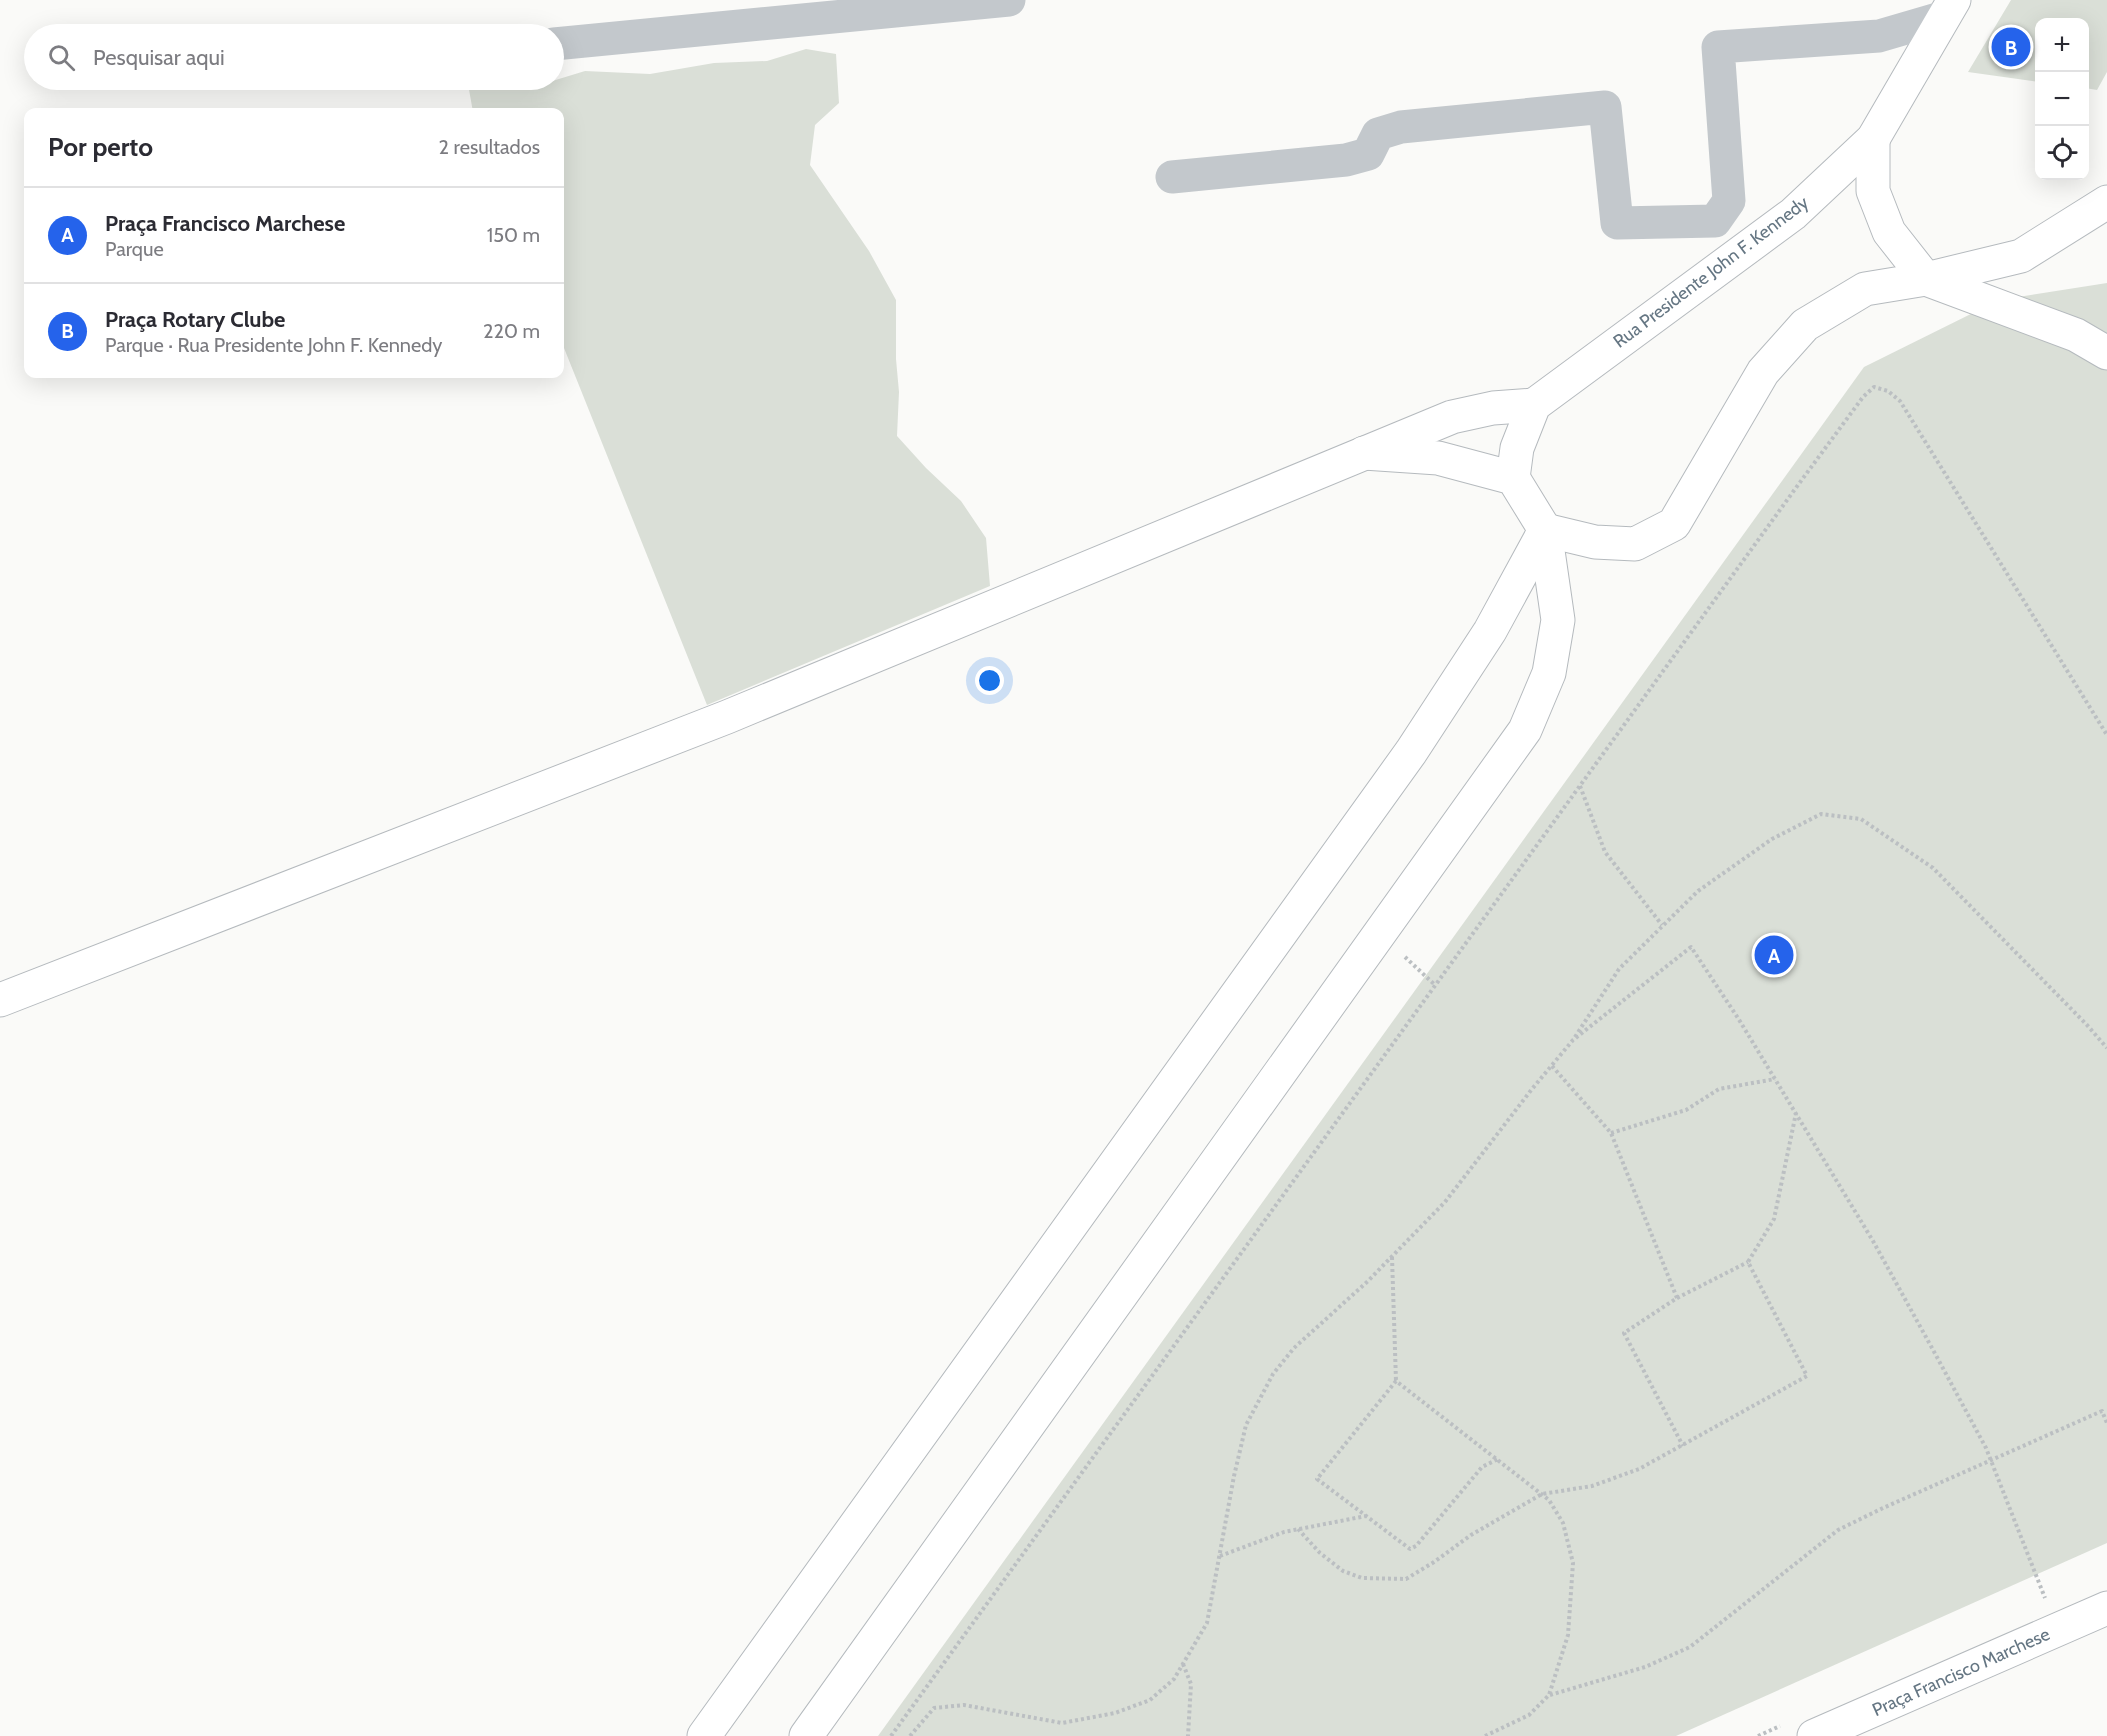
<!DOCTYPE html>
<html lang="pt">
<head>
<meta charset="utf-8">
<style>
	:root { --surface:#fff; --page:#f7f7f7; --text:#2b2b33; --muted:#7c7c81; --line:#e1e1e2; --accent:#2563eb }
	body { margin:0; font-family:Cabin,sans-serif; background:var(--page); color:var(--text) }
	.controls { position:absolute; right:18px; top:18px; display:grid; overflow:hidden; border-radius:12px; box-shadow:0 6px 24px #0002 }
	.controls button { width:54px; height:54px; display:grid; place-items:center; padding:0; border:0; border-bottom:2px solid var(--line); background:var(--surface); color:var(--text); font:30px sans-serif }
	.you { position:absolute; left:990px; top:681px; width:21px; height:21px; margin:-15px; border:4px solid #fff; border-radius:50%; background:#1a73e8; box-shadow:0 0 0 9px #1a73e833 }
	.badge { display:grid; place-items:center; width:39px; height:39px; border-radius:50%; background:var(--accent); color:#fff; font-size:20px; font-weight:700 }
	.pin { position:absolute; translate:-50% -50%; border:3px solid #fff; box-shadow:0 2px 6px #0006 }
	.list { margin:0; padding:0; list-style:none }
	h2 { display:flex; justify-content:space-between; align-items:center; height:78px; margin:0; padding:0 24px; font-size:26px }
	h2 small { font-size:20px; font-weight:400; color:var(--muted) }
	.list li { display:grid; grid-template-columns:39px 1fr auto; gap:18px; align-items:center; box-sizing:border-box; height:96px; padding:0 24px; border-top:2px solid var(--line) }
	.list b { display:block; font-size:22px; white-space:nowrap }
	.list p { margin:0; font-size:20px; white-space:nowrap; color:var(--muted) }
	.list em { font-size:20px; font-style:normal; color:var(--muted) }
	.icon { flex:none; width:33px; height:33px; fill:none; stroke:currentColor; stroke-width:2; stroke-linecap:round; stroke-linejoin:round }
	.map { position:relative; flex:none; width:2107px; height:1736px; overflow:hidden }
	.search { position:absolute; background:var(--surface); box-shadow:0 6px 24px #0002; left:24px; top:24px; width:540px; height:66px; display:flex; align-items:center; gap:15px; box-sizing:border-box; padding:0 21px; border-radius:33px; color:var(--muted); font-size:22px }
	.panel { position:absolute; background:var(--surface); box-shadow:0 6px 24px #0002; left:24px; top:108px; width:540px; height:270px; border-radius:12px }
	.map>svg:first-child { display:block }
	.green { fill:#dadfd7 }
	.lines { fill:none; stroke-linecap:round; stroke-linejoin:round }
	.major-casing { stroke:#b5babe; stroke-width:35 }
	.path { stroke:#bbbfc2; stroke-width:4; stroke-dasharray:3 3; stroke-linecap:butt }
	.minor { stroke:#c3c8cc; stroke-width:33 }
	.major { stroke:#fff; stroke-width:33 }
	.labels { text-anchor:middle; stroke-width:6; stroke-linejoin:round; paint-order:stroke }
	.street-label { font-size:18px; fill:#657683; stroke:#fff }
</style>
</head>
<body>
<div class="map">
<svg width="2107" height="1736" viewBox="0 0 2107 1736">
	<rect width="100%" height="100%" fill="#fafaf8"/>
	<g class="green">
		<path d="M2011,0H2107V72L2097,90L2085,88L2084,22H2040L2039,82L1968,72Z"/>
		<path d="M806,49L836,54L839,103L815,125L810,165L869,251L896,300V359L899,392L897,436L926,468L961,501L986,538L990,586L707,705L560,338V112H473L468,84L536,86L585,71L650,74L714,63L767,61Z"/>
		<path d="M2107,283V1543L1676,1736H878L1864,367L1999,300Z"/>
	</g>
	<g class="lines">
		<defs>
			<g id="major">
				<path d="M1873,139V191L1889,232L1926,279L2076,335L2107,353"/>
				<path d="M1513,478L1517,448L1534,405L1793,214L1873,139L1954,0"/>
				<path d="M1545,530L1595,542L1635,544L1674,524L1763,372L1805,325L1865,289L1926,279L2021,256L2107,202"/>
				<path d="M0,1000L727,717L1452,417L1493,408L1534,405"/>
				<path d="M704,1736L1411,752L1490,631L1545,530"/>
				<path d="M806,1736L1525,730L1549,673L1558,620L1545,530L1513,478L1438,458L1364,453"/>
				<path d="M1814,1736L2107,1608"/>
			</g>
		</defs>
		<use href="#major" class="major-casing"/>
		<g class="path">
			<path d="M1580,786L1605,852L1662,925"/>
			<path d="M1405,957L1435,985"/>
			<path d="M1575,1037L1619,969L1698,891L1772,839L1821,814L1861,819L1933,868L2087,1025L2107,1048"/>
			<path d="M1552,1066L1611,1133L1677,1298L1624,1333L1683,1446"/>
			<path d="M1611,1133L1686,1110L1719,1089L1775,1079"/>
			<path d="M1392,1257L1396,1381"/>
			<path d="M1677,1298L1748,1262"/>
			<path d="M1298,1529L1320,1553L1343,1571L1362,1578L1406,1579L1434,1562L1471,1535L1542,1494L1592,1486L1639,1469L1807,1376L1748,1262L1774,1219L1796,1113"/>
			<path d="M1220,1556L1284,1532L1366,1516"/>
			<path d="M1183,1664L1191,1684L1188,1736"/>
			<path d="M1550,1695L1645,1667L1690,1647L1838,1530L1883,1508L2102,1411L2107,1423"/>
			<path d="M891,1736L1798,485L1863,397L1874,387L1888,391L1900,401L2107,735"/>
			<path d="M910,1736L934,1708L964,1705L1062,1723L1115,1713L1150,1700L1174,1679L1207,1623L1234,1476L1246,1425L1273,1374L1294,1348L1368,1281L1445,1202L1532,1089L1573,1040L1691,947L1738,1018L1873,1241L1932,1348L1986,1448L2045,1598"/>
			<path d="M1485,1736L1529,1715L1549,1695L1568,1635L1573,1563L1563,1523L1549,1500L1396,1381L1317,1479L1410,1549L1416,1546L1482,1467L1498,1459"/>
			<path d="M1758,1736L1780,1726"/>
		</g>
		<g class="minor">
			<path d="M554,44L1009,0"/>
			<path d="M1172,177L1346,160L1368,154L1378,134L1401,127L1605,107L1617,223L1715,221L1729,201L1718,47L1879,36L1944,17"/>
		</g>
		<use href="#major" class="major"/>
	</g>
	<g class="labels">
		<g class="street-label">
			<text transform="translate(1711 272) rotate(-37)" y="6">Rua Presidente John F. Kennedy</text>
			<text transform="translate(1961 1672) rotate(-24)" y="6">Praça Francisco Marchese</text>
		</g>
	</g>
</svg>
<div class="controls">
<button>+</button>
<button>−</button>
<button><svg class="icon" aria-label="locate" viewBox="0 0 24 24"><circle cx="12" cy="12" r="6"/><path d="M12 2v4M12 18v4M2 12h4M18 12h4"/></svg></button>
</div>
<div class="you"></div>
<div class="pin badge" style="left:1774px;top:955px">A</div>
<div class="pin badge" style="left:2011px;top:47px">B</div>
<div class="search"><svg class="icon" aria-label="search" viewBox="0 0 24 24"><circle cx="10" cy="10" r="6"/><path d="M15 15l6 6"/></svg>Pesquisar aqui</div>
<section class="panel">
<h2>Por perto<small>2 resultados</small></h2>
<ul class="list">
<li><span class="badge">A</span><div><b>Praça Francisco Marchese</b><p>Parque</p></div><em>150 m</em></li>
<li><span class="badge">B</span><div><b>Praça Rotary Clube</b><p>Parque · Rua Presidente John F. Kennedy</p></div><em>220 m</em></li>
</ul>
</section>
</div>
</body>
</html>
